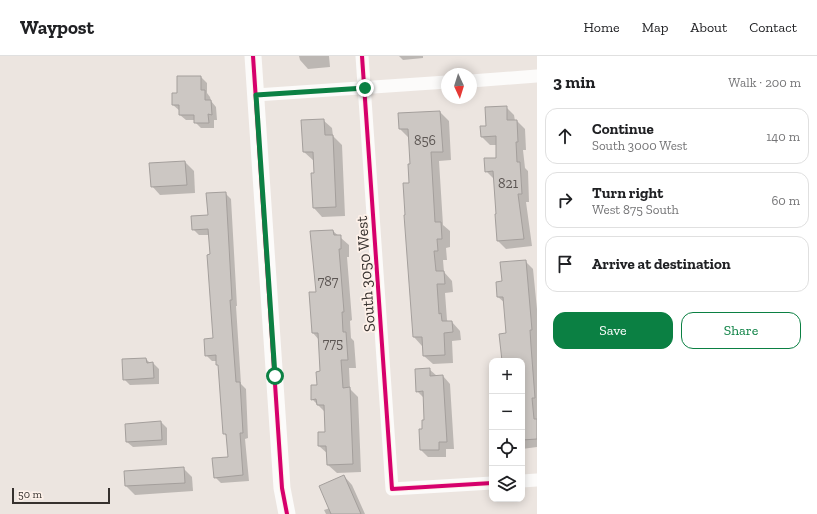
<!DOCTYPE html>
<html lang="en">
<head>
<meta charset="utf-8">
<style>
	:root { --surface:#fff; --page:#f6f6f6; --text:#202124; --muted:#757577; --line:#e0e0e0; --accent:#0b8043 }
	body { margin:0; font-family:"Zilla Slab",serif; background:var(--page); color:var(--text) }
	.controls { position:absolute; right:12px; bottom:12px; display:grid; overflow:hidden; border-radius:8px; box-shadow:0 2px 10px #0003 }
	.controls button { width:36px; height:36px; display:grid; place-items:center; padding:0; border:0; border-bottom:1px solid var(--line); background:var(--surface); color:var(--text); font:20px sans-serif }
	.compass { position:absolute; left:441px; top:12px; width:36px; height:36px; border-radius:50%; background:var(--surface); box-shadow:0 2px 10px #0003; rotate:176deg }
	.scale { position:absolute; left:12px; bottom:10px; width:98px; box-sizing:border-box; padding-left:4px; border:2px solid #36312e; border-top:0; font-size:11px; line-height:14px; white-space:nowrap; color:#36312e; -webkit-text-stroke:3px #fef1e9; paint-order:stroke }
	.stop { position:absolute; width:12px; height:12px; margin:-9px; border:3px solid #0b8043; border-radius:50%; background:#fff }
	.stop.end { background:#0b8043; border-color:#fff; box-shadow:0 1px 4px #0008 }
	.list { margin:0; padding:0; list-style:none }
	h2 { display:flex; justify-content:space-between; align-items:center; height:52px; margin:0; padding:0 16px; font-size:17px }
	h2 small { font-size:13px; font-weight:400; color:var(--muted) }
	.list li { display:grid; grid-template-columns:26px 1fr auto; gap:12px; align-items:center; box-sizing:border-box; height:56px; margin:0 8px 8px; padding:0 8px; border:1px solid var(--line); border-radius:12px }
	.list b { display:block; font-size:15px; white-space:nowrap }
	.list p { margin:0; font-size:13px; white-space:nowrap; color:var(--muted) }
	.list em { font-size:13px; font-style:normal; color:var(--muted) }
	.actions { display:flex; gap:8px; padding:12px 16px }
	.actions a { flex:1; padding:9px 0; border:1px solid var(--accent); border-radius:12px; text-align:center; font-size:14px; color:var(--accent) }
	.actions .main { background:var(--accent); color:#fff }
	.icon { flex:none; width:22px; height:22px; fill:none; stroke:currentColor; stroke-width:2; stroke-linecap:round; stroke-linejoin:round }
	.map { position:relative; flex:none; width:537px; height:458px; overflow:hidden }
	header { display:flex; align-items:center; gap:24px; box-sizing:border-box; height:56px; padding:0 20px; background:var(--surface); border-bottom:1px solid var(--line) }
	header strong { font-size:19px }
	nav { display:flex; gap:22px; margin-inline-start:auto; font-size:14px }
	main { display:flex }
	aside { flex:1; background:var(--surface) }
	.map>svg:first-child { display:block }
	.shadow { fill:#0003 }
	.building { fill:#ccc7c3; stroke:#a49f9c }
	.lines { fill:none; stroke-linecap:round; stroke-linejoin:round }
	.minor { stroke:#fcfbfa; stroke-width:13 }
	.major { stroke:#fcfbfa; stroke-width:17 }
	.cycleway-casing { stroke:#fef1e9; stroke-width:6 }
	.cycleway { stroke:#d6006c; stroke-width:4 }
	.route { stroke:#0b8043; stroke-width:5 }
	.labels { text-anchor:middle; stroke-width:3.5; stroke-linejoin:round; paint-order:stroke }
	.number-label { font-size:14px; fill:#5c5653 }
	.street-label { font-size:16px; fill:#36312e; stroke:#fef1e9 }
</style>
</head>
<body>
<header>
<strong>Waypost</strong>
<nav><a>Home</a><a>Map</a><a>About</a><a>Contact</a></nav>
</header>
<main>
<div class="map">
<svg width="537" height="458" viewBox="0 0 537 458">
	<rect width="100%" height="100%" fill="#ece5e0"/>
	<g class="shadow">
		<path d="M299,0H329L330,11L308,13L300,4Z"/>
		<path d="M399,0H423V2L403,4Z"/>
		<path d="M201,21L207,27V37L210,41L211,45L216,51L217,64H214V72H201L195,66V64H186L180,59V55L173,49V38H178Z"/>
		<path d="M506,51L514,59L515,65H517L525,73L526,94H523L525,112L528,115L529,146H526L532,190L506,193L498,185L494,123L486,115L498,102L497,89H490L482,81L487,71Z"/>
		<path d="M440,56L449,65L451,104L439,105L443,169L450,175V191L446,192L447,204H443L444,216L452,225L453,236L445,237L447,264L448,266H452L460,275L461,284L452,285L453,307L433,308L424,300L422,290L414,281L410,128L411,109L409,82L400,73Z"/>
		<path d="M323,64L332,72L333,80L342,89L345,160L322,161L314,152V105L304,96Z"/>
		<path d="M185,106L194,115L195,137L160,139L152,130Z"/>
		<path d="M225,137L231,143L237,250H236L241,328L246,333L248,382L245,383L249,425L221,427L215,421L229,402L227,381L224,377L219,310L217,305H212L206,299L214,282L210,179H199L193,173L209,160Z"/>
		<path d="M333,175L349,189V201H347L352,264L350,265L351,282L354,285L356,312H349L350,333L358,341L361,416L337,417L328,409V398L319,390L326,377L325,356L312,343L321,316L319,284L313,277L317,237Z"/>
		<path d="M525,205L533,213L537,253V391L522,393V305H506L508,278L505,247L498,241L503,226Z"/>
		<path d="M146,303L150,307H153L159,313V328L130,329L124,323Z"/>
		<path d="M429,313L437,320H443L450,328L454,393H446V401H428L421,394L420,374H424L425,365L424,342L417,335Z"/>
		<path d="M161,366L167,372V389L133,391L127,386Z"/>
		<path d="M183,412L192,421L193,435L135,439L126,430Z"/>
		<path d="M344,420L352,429L365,458H326L324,454L330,452Z"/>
	</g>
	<g class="building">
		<path d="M177,20H201V34H205V44H211L212,59L208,58L209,67H194V59H179V49H172V37H177Z"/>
		<path d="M507,50V64H517L518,86H516L517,106H520L522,138H518L524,183L497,185L495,158H496L493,115L485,116L484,102H496V80L481,81L480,70H486L485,51Z"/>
		<path d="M440,55L443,96H431L435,166H441L442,183H437L438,195H434L436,215H444L445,228H437L439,258L441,257L442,265H452L453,276L444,277L445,299L423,300L422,281H413L404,159H405L403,127H409L408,108H410L408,73H399L398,57Z"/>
		<path d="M324,63L325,79H333L336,151L313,152L311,117H314L313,96H303L301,64Z"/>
		<path d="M185,105L187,129L151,131L149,107Z"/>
		<path d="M226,136L232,244H230L236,326H240L243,377H240L243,419L214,422L212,402L228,401L226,378H223L218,309H216V299L205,300L204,283L213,282L207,199L210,198L208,173L192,174L191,160L208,159L206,137Z"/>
		<path d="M333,174L334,179H341V193H339L344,256H342L343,276H346L348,304H341L343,332L350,331L353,408L327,409L326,390H318V376H325L324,349H317L316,343L311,344V329H317L316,316L320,315L318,277H312L309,236H316L310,175Z"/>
		<path d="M526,204L532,274H530L531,290L535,342H532L534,363H537V383L522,384V305H502L499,278L506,277L503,241H497L496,226L502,225L500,206Z"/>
		<path d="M146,302L147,307L153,306L154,322L123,324L122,303Z"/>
		<path d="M430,312V320L443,319L447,386H439V394H420L419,373H422V364H424L423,335L416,336L415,313Z"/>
		<path d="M161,365L162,384L126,386L125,368Z"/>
		<path d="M184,411L185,427L125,430L124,415Z"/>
		<path d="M344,419L361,458H331L319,430Z"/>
	</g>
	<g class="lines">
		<g class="minor">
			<path d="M362,0L392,433L492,427"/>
			<path d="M471,25L537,20"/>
			<path d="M256,39L447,26"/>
			<path d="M522,425L537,424"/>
		</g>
		<path class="major" d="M253,0L282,432L287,458"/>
		<defs>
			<g id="cycleway">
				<path d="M253,0L282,432L287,458"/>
				<path d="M362,0L392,433L492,427"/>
			</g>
		</defs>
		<use href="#cycleway" class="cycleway-casing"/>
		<use href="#cycleway" class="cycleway"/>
	</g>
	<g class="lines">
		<path class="route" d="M275,320L256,39L365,32"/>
	</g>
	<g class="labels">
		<g class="number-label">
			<text x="425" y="89">856</text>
			<text x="508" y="132">821</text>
			<text x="328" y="230">787</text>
			<text x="333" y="292">775</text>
		</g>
		<g class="street-label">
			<text transform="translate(365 218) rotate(-94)" y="6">South 3050 West</text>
		</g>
	</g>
</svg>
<div class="controls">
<button>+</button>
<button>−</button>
<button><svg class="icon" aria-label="locate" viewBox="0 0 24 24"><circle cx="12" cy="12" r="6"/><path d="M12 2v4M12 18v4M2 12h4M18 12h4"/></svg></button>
<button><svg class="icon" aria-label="layers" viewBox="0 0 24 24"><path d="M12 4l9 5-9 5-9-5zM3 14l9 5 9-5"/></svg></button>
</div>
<svg class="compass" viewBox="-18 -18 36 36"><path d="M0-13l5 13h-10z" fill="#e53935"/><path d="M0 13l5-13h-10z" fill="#757577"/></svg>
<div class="scale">50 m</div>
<div class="stop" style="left:275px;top:320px"></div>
<div class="stop end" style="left:365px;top:32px"></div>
</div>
<aside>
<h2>3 min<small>Walk · 200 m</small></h2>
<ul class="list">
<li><svg class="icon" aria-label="ahead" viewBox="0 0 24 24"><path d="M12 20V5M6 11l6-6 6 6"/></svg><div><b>Continue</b><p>South 3000 West</p></div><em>140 m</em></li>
<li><svg class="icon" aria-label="right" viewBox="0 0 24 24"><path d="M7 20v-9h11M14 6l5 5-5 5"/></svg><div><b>Turn right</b><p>West 875 South</p></div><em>60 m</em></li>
<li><svg class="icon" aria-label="arrive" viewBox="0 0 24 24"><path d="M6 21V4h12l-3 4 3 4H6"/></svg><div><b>Arrive at destination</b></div></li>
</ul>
<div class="actions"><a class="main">Save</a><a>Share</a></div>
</aside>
</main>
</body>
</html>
